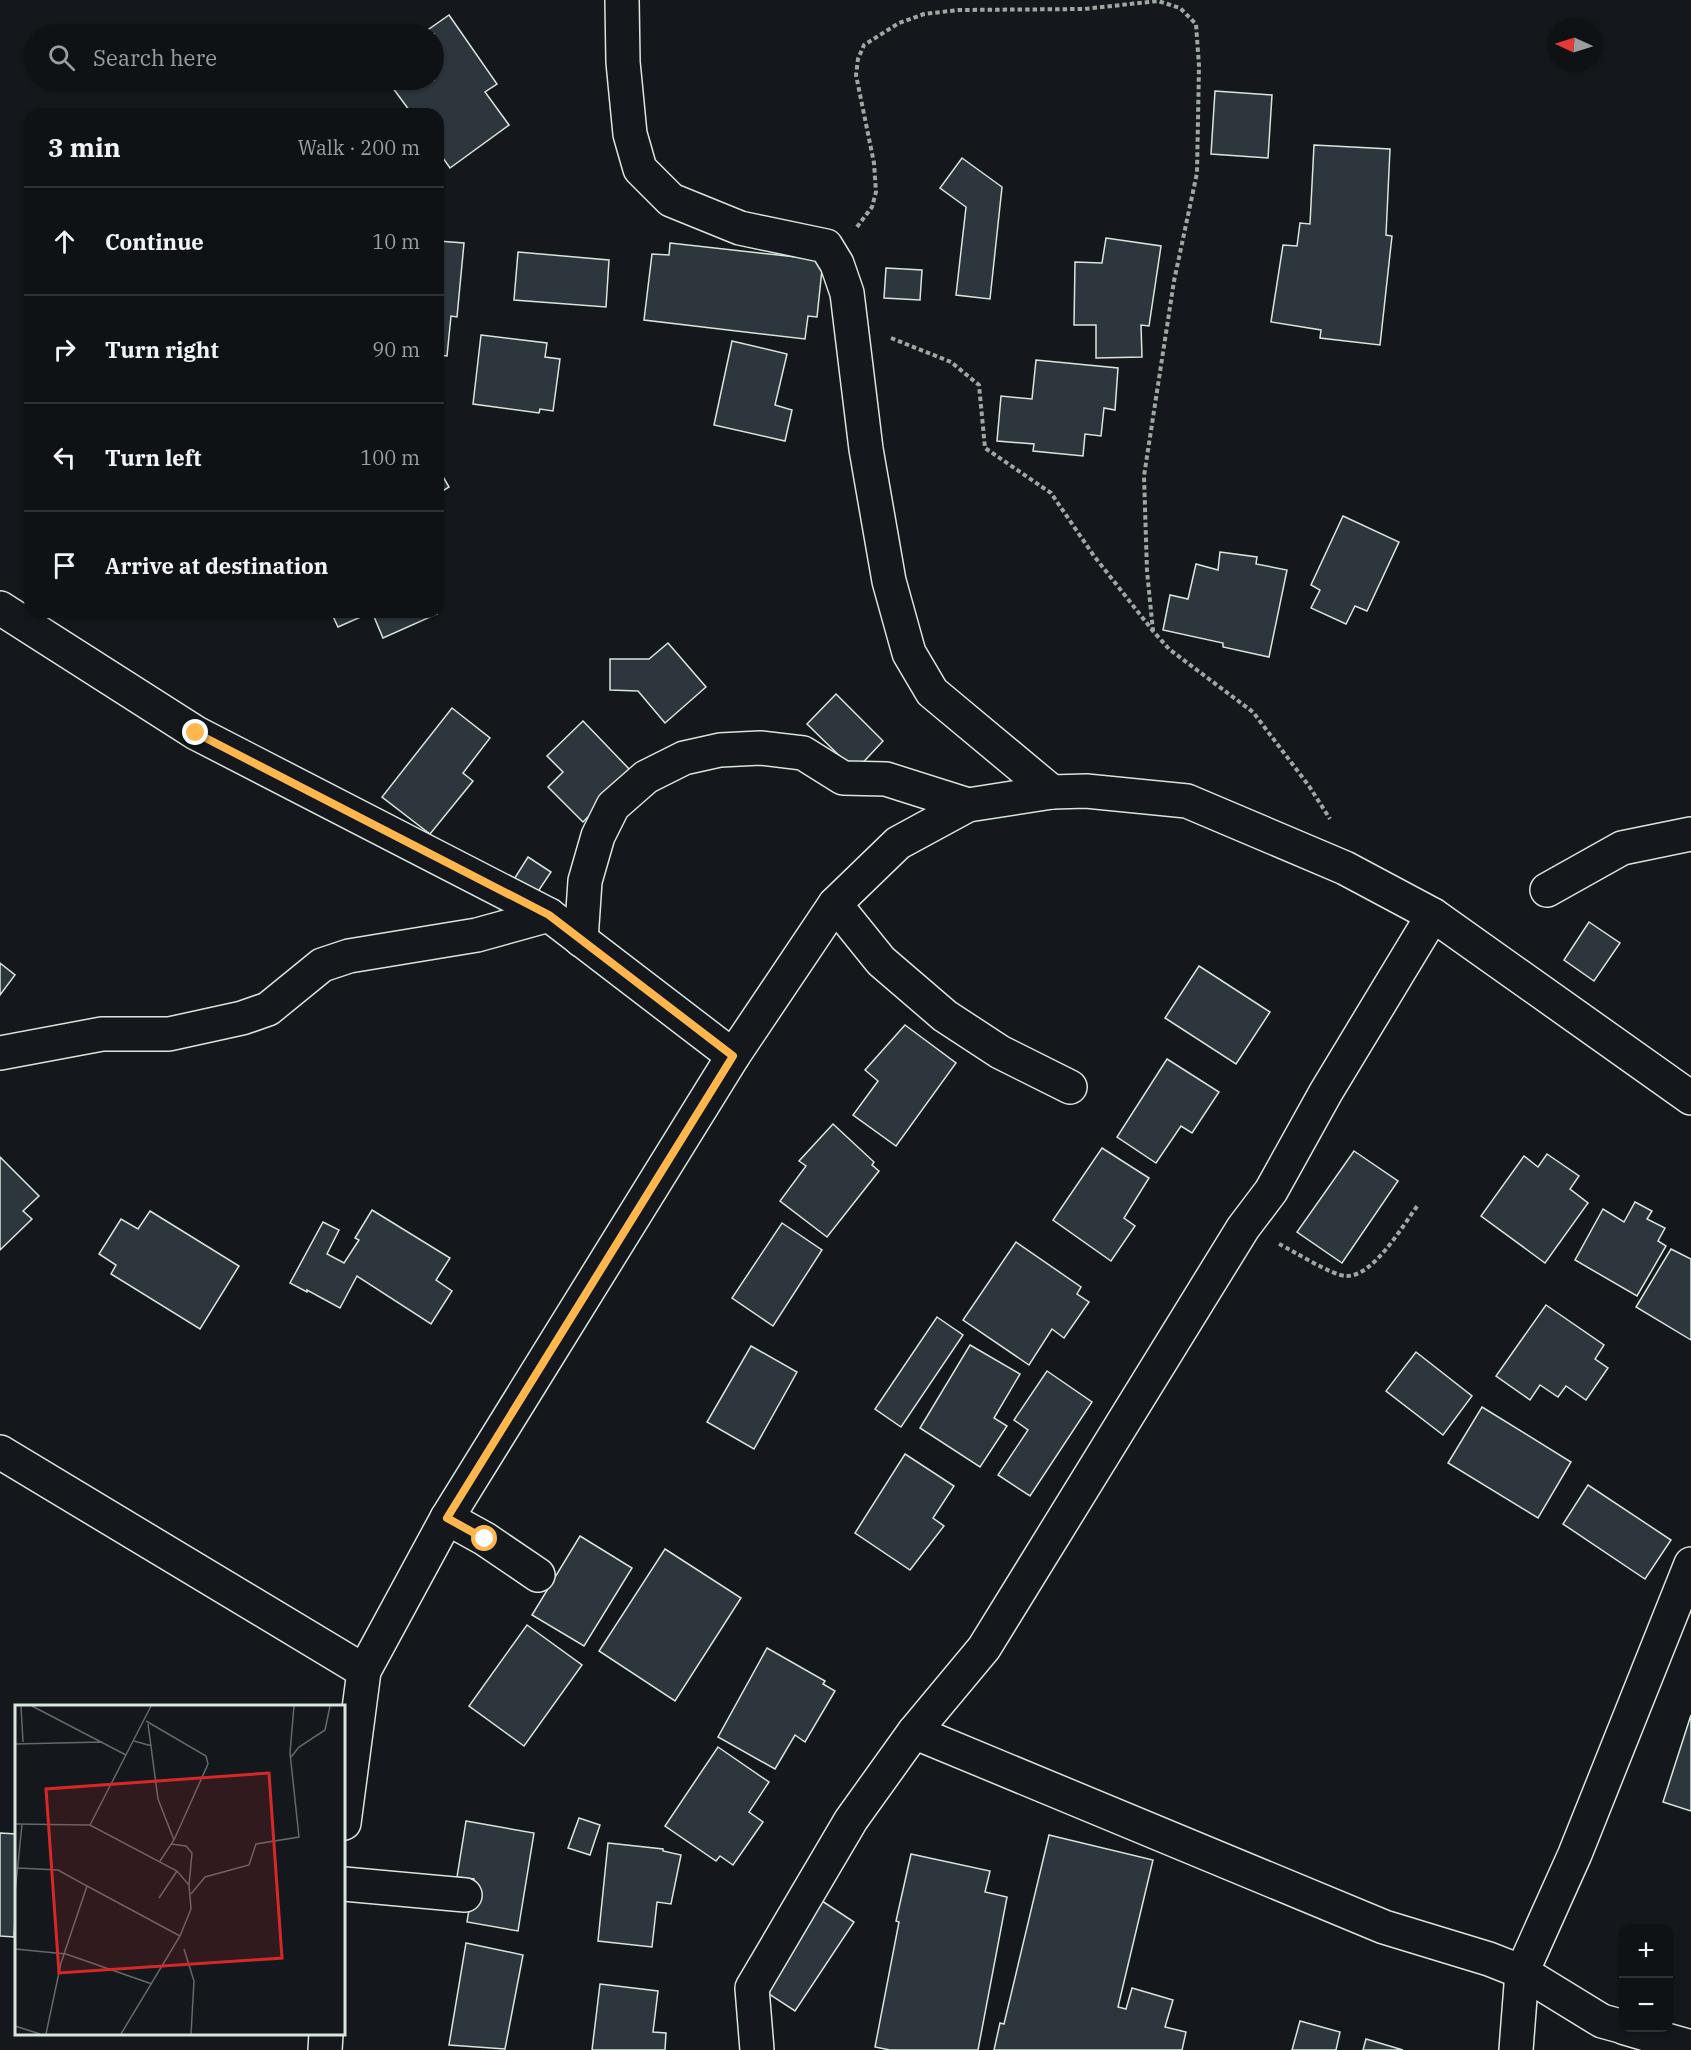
<!DOCTYPE html>
<html lang="en">
<head>
<meta charset="utf-8">
<style>
	:root { --surface:#0f1215; --page:#1d2022; --text:#f1f3f6; --muted:#9b9ea0; --line:#2f3234 }
	body { margin:0; font-family:"IBM Plex Serif",serif; background:var(--page); color:var(--text) }
	.controls { position:absolute; right:18px; bottom:18px; display:grid; overflow:hidden; border-radius:12px; box-shadow:0 2px 4px #0004 }
	.controls button { width:54px; height:54px; display:grid; place-items:center; padding:0; border:0; border-bottom:2px solid var(--line); background:var(--surface); color:var(--text); font:30px sans-serif }
	.compass { position:absolute; left:1547px; top:18px; width:54px; height:54px; border-radius:50%; background:var(--surface); box-shadow:0 2px 4px #0004; rotate:274deg }
	.stop { position:absolute; width:18px; height:18px; margin:-14px; border:4px solid #ffb74d; border-radius:50%; background:#fff }
	.stop.end { background:#ffb74d; border-color:#fff; box-shadow:0 2px 6px #0008 }
	.list { margin:0; padding:0; list-style:none }
	h2 { display:flex; justify-content:space-between; align-items:center; height:78px; margin:0; padding:0 24px; font-size:26px }
	h2 small { font-size:20px; font-weight:400; color:var(--muted) }
	.list li { display:grid; grid-template-columns:39px 1fr auto; gap:18px; align-items:center; box-sizing:border-box; height:108px; padding:0 24px; border-top:2px solid var(--line) }
	.list b { display:block; font-size:22px; white-space:nowrap }
	.list em { font-size:20px; font-style:normal; color:var(--muted) }
	.icon { flex:none; width:33px; height:33px; fill:none; stroke:currentColor; stroke-width:2; stroke-linecap:round; stroke-linejoin:round }
	.map { position:relative; flex:none; width:1691px; height:2050px; overflow:hidden }
	.search { position:absolute; background:var(--surface); box-shadow:0 2px 4px #0004; left:24px; top:24px; width:420px; height:66px; display:flex; align-items:center; gap:15px; box-sizing:border-box; padding:0 21px; border-radius:33px; color:var(--muted); font-size:22px }
	.panel { position:absolute; background:var(--surface); box-shadow:0 2px 4px #0004; left:24px; top:108px; width:420px; height:510px; border-radius:18px }
	.map>svg:first-child { display:block }
	.building { fill:#2c363c; stroke:#d8e6dc; stroke-width:1.5 }
	.lines { fill:none; stroke-linecap:round; stroke-linejoin:round }
	.minor-casing { stroke:#d8e6dc; stroke-width:36 }
	.path { stroke:#9da8a2; stroke-width:4; stroke-dasharray:4.5 3; stroke-linecap:butt }
	.minor { stroke:#14181c; stroke-width:33 }
	.route { stroke:#ffb74d; stroke-width:8 }
	.inset-road { fill:none; stroke:#626a69; stroke-width:1.5 }
	.view { fill:#d62828; fill-opacity:0.15; stroke:#d62828; stroke-width:3 }
	.inset-edge { fill:none; stroke:#d8e6dc; stroke-width:3 }
</style>
</head>
<body>
<div class="map">
<svg width="1691" height="2050" viewBox="0 0 1691 2050">
	<rect width="100%" height="100%" fill="#14181c"/>
	<g class="building">
		<path d="M449,15L497,84L485,92L509,125L450,168L438,151V114H412L387,80H434V34H422Z"/>
		<path d="M1215,91L1272,95L1268,158L1211,154Z"/>
		<path d="M1314,145L1390,149L1386,235L1392,236L1380,345L1320,338L1321,330L1271,322L1283,245L1297,246L1300,223L1310,224Z"/>
		<path d="M962,158L1002,187L990,299L956,295L966,207L940,188Z"/>
		<path d="M1106,238L1161,246L1149,326L1141,325L1142,357L1096,358V325H1074L1075,262L1102,263Z"/>
		<path d="M438,241L464,243L457,317L451,316L447,356L438,355Z"/>
		<path d="M670,243L823,260L817,317L808,316L805,339L644,320L652,254L669,255Z"/>
		<path d="M518,252L609,260L606,307L514,300Z"/>
		<path d="M886,268L922,270L920,300L884,298Z"/>
		<path d="M481,335L547,343L545,357L560,359L553,411L540,409L539,413L473,404Z"/>
		<path d="M732,341L787,354L775,405L792,410L785,441L714,425Z"/>
		<path d="M1036,360L1118,368L1115,410L1104,408L1101,436L1085,434L1083,456L1033,451L1034,444L997,441L1001,396L1032,399Z"/>
		<path d="M438,468L449,487L438,494Z"/>
		<path d="M1343,516L1399,542L1367,611L1355,606L1346,624L1311,608L1320,590L1311,585Z"/>
		<path d="M1220,552L1257,557L1256,564L1287,570L1269,657L1223,647V643L1163,630L1170,595L1188,599L1196,564L1218,570Z"/>
		<path d="M331,612H372L338,627Z"/>
		<path d="M372,612H436L437,614L383,638Z"/>
		<path d="M668,643L706,687L665,723L638,691L610,690V659H649Z"/>
		<path d="M836,694L883,741L855,771L807,724Z"/>
		<path d="M452,708L490,738L463,773L473,781L430,834L382,797Z"/>
		<path d="M583,721L632,772L583,822L548,787L563,772L547,756Z"/>
		<path d="M528,857L551,872L533,899L511,884Z"/>
		<path d="M1589,922L1620,943L1594,981L1564,960Z"/>
		<path d="M0,963L15,975L0,995Z"/>
		<path d="M1199,966L1270,1012L1236,1064L1165,1018Z"/>
		<path d="M905,1025L956,1063L896,1146L853,1115L878,1081L865,1070Z"/>
		<path d="M1167,1059L1219,1092L1192,1133L1181,1126L1156,1163L1117,1137Z"/>
		<path d="M833,1124L874,1162L872,1165L879,1171L827,1237L780,1201L806,1166L799,1161Z"/>
		<path d="M1102,1148L1149,1178L1124,1218L1135,1226L1111,1261L1053,1220Z"/>
		<path d="M1354,1151L1398,1181L1342,1263L1297,1232Z"/>
		<path d="M1547,1154L1579,1176L1570,1189L1588,1203L1545,1263L1481,1216L1524,1156L1538,1167Z"/>
		<path d="M0,1157L39,1196L23,1211L32,1219L0,1250Z"/>
		<path d="M1635,1202L1652,1211L1647,1219L1665,1228L1658,1241L1666,1246L1637,1296L1575,1260L1603,1209L1624,1222Z"/>
		<path d="M372,1210L450,1258L436,1280L452,1291L431,1324L357,1276L340,1308L307,1290V1292L290,1283L323,1222L339,1230L327,1254L344,1263L359,1240L355,1238Z"/>
		<path d="M150,1211L239,1266L200,1329L111,1274L116,1265L99,1254L121,1219L138,1229Z"/>
		<path d="M782,1223L822,1250L773,1326L732,1298Z"/>
		<path d="M1016,1242L1081,1287L1077,1294L1089,1302L1064,1338L1052,1329L1029,1365L963,1320Z"/>
		<path d="M1671,1249L1691,1259V1340L1636,1307Z"/>
		<path d="M1546,1305L1604,1345L1595,1359L1608,1368L1586,1400L1566,1386L1558,1397L1540,1385L1530,1400L1496,1376Z"/>
		<path d="M937,1317L963,1335L901,1427L875,1409Z"/>
		<path d="M970,1345L1020,1374L994,1418L1007,1426L980,1467L920,1428Z"/>
		<path d="M751,1346L797,1372L754,1449L707,1422Z"/>
		<path d="M1416,1352L1472,1396L1443,1435L1386,1391Z"/>
		<path d="M1047,1371L1092,1402L1030,1496L998,1475L1028,1430L1014,1420Z"/>
		<path d="M1482,1407L1571,1462L1538,1518L1448,1463Z"/>
		<path d="M905,1454L954,1486L933,1518L944,1526L910,1570L855,1533Z"/>
		<path d="M1588,1485L1671,1540L1645,1579L1563,1524Z"/>
		<path d="M580,1536L632,1568L584,1646L532,1615Z"/>
		<path d="M665,1549L741,1598L675,1701L599,1651Z"/>
		<path d="M527,1625L582,1665L524,1746L469,1706Z"/>
		<path d="M767,1648L825,1681L823,1684L835,1691L805,1742L795,1735L775,1769L718,1737Z"/>
		<path d="M1691,1715V1811L1663,1802Z"/>
		<path d="M718,1747L769,1782L749,1812L763,1822L733,1865L720,1856L716,1861L665,1826Z"/>
		<path d="M579,1818L600,1825L590,1855L568,1848Z"/>
		<path d="M466,1821L534,1833L518,1931L467,1922L474,1879L457,1877Z"/>
		<path d="M0,1833L16,1834V1902L14,1937L0,1936Z"/>
		<path d="M1049,1835L1153,1860L1118,2007L1126,2009L1132,1988L1173,2000L1165,2027L1186,2032L1182,2050H994L1000,2023L1004,2024Z"/>
		<path d="M608,1843L663,1849V1851L681,1855L671,1904L657,1902L652,1947L598,1941Z"/>
		<path d="M911,1854L990,1871L985,1892L1007,1897L978,2050H890L875,2047L899,1922L896,1921Z"/>
		<path d="M819,1899L854,1922L795,2011L760,1988Z"/>
		<path d="M466,1943L523,1955L505,2049L449,2045Z"/>
		<path d="M600,1984L658,1991L653,2032L666,2033L665,2050H592Z"/>
		<path d="M1300,2021L1340,2032L1336,2050H1292Z"/>
		<path d="M1366,2039L1403,2050H1363Z"/>
	</g>
	<g class="lines">
		<defs>
			<g id="minor">
				<path d="M622,0L623,62L630,134L640,169L671,200L740,228L826,246L837,264L847,293L866,449L889,581L909,653L932,692L1052,792"/>
				<path d="M0,608L196,733L549,915L733,1056"/>
				<path d="M1547,890L1622,848L1691,834"/>
				<path d="M835,904L881,961L945,1016L1000,1052L1070,1087"/>
				<path d="M581,940L585,881L598,836L613,806L646,777L684,758L720,750L760,748L803,753L843,778L886,779L968,805"/>
				<path d="M0,1053L102,1034H169L242,1018L268,1009L322,965L349,956L477,935L549,915"/>
				<path d="M0,1452L364,1671"/>
				<path d="M447,1518L485,1539L538,1575"/>
				<path d="M914,1732L984,1648L1243,1228L1271,1191L1326,1092L1433,915"/>
				<path d="M344,1823L364,1671L447,1518L733,1056L835,904L898,843L968,805L1052,792L1086,791L1187,801L1345,868L1433,915L1691,1098"/>
				<path d="M344,1884L465,1895"/>
				<path d="M1625,2028L1691,2047"/>
				<path d="M325,2050L326,2034"/>
				<path d="M757,2050L752,1988L851,1820L914,1732L1384,1927L1489,1959L1522,1972L1602,2021L1624,2027"/>
				<path d="M1516,2050L1522,1972L1575,1854L1691,1564"/>
			</g>
		</defs>
		<use href="#minor" class="minor-casing"/>
		<g class="path">
			<path d="M857,227L872,207L876,192L874,163L856,75L858,59L864,45L899,23L924,14L959,10L1084,9L1158,1L1180,8L1196,24L1199,66L1197,173L1174,281L1144,476L1147,571L1153,631"/>
			<path d="M891,338L951,362L979,385L985,448L1051,493L1094,556L1153,631L1169,649L1253,712L1309,786L1330,819"/>
			<path d="M1279,1244C1294,1251 1332,1276 1347,1276C1374,1276 1403,1225 1418,1205"/>
		</g>
		<use href="#minor" class="minor"/>
	</g>
	<g class="lines">
		<path class="route" d="M196,733L549,915L733,1056L447,1518L485,1539"/>
	</g>
	<g transform="translate(15 1705)">
		<rect width="330" height="330" fill="#14181c"/>
		<path class="inset-road" d="M6,1L8,37M17,1L111,50M131,16L191,51L193,59L159,135L145,156M133,19L143,94L159,135M119,36L137,41M0,39L87,37M276,52L284,42L310,25L315,1M0,119L75,120L162,166L174,180L176,204L165,231L106,329M75,120L136,1M156,139L171,141L177,148L174,180M3,163L43,165L72,181L46,258L31,329M72,181L165,231M0,188L7,119M176,189L190,172L234,160L241,139L284,132L275,48L279,1M144,193L162,166M0,244L51,249L137,279M169,244L179,276L176,329M0,321L25,329"/>
		<path class="view" d="M254,68L267,253L44,268L31,84Z"/>
		<rect width="330" height="330" class="inset-edge"/>
	</g>
</svg>
<div class="controls">
<button>+</button>
<button>−</button>
</div>
<svg class="compass" viewBox="-18 -18 36 36"><path d="M0-13l5 13h-10z" fill="#e53935"/><path d="M0 13l5-13h-10z" fill="#9b9ea0"/></svg>
<div class="stop" style="left:485px;top:1539px"></div>
<div class="stop end" style="left:196px;top:733px"></div>
<div class="search"><svg class="icon" aria-label="search" viewBox="0 0 24 24"><circle cx="10" cy="10" r="6"/><path d="M15 15l6 6"/></svg>Search here</div>
<section class="panel">
<h2>3 min<small>Walk · 200 m</small></h2>
<ul class="list">
<li><svg class="icon" aria-label="ahead" viewBox="0 0 24 24"><path d="M12 20V5M6 11l6-6 6 6"/></svg><div><b>Continue</b></div><em>10 m</em></li>
<li><svg class="icon" aria-label="right" viewBox="0 0 24 24"><path d="M7 20v-9h11M14 6l5 5-5 5"/></svg><div><b>Turn right</b></div><em>90 m</em></li>
<li><svg class="icon" aria-label="left" viewBox="0 0 24 24"><path d="M17 20v-9H6M10 6l-5 5 5 5"/></svg><div><b>Turn left</b></div><em>100 m</em></li>
<li><svg class="icon" aria-label="arrive" viewBox="0 0 24 24"><path d="M6 21V4h12l-3 4 3 4H6"/></svg><div><b>Arrive at destination</b></div></li>
</ul>
</section>
</div>
</body>
</html>
